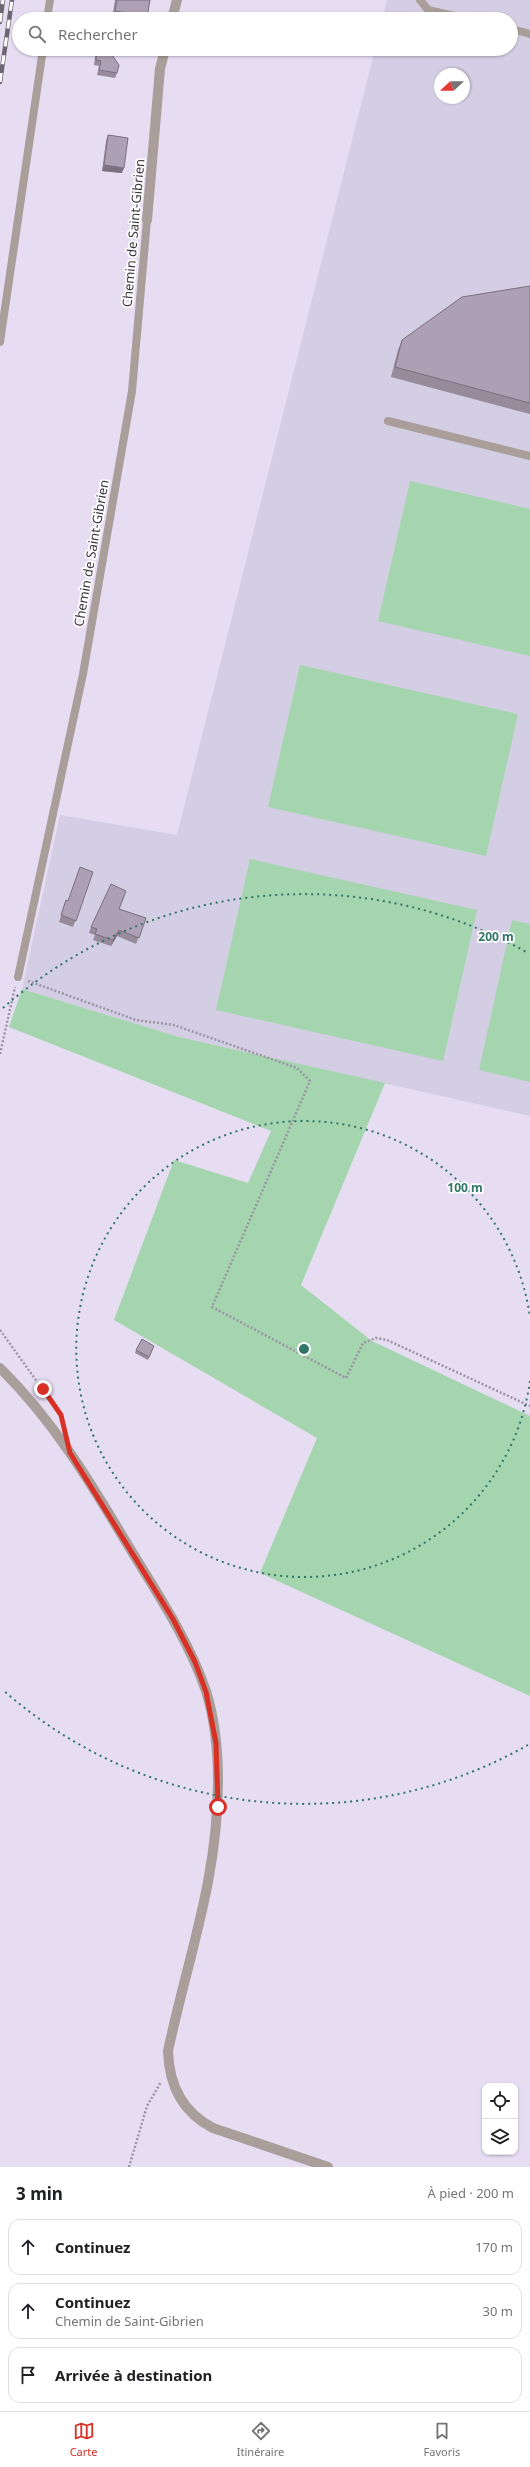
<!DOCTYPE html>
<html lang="fr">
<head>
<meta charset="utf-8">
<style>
	:root { --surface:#fff; --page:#f6f6f6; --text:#202124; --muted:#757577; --line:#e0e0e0; --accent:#d93025 }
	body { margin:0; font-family:"Noto Sans",sans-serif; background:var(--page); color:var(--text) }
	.controls { position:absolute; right:12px; bottom:12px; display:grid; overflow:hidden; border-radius:8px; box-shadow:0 1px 3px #0004 }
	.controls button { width:36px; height:36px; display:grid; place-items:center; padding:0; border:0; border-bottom:1px solid var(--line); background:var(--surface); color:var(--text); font:20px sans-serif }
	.compass { position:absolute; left:434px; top:68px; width:36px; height:36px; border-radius:50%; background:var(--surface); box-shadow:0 1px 3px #0004; rotate:248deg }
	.stop { position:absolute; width:12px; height:12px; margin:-9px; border:3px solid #d93025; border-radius:50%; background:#fff }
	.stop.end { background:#d93025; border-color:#fff; box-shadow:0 1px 4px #0008 }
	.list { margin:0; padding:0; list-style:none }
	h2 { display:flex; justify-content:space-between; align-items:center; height:52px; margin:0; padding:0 16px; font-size:17px }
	h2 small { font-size:13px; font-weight:400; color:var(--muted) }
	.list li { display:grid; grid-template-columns:26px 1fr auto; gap:12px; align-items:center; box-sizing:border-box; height:56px; margin:0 8px 8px; padding:0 8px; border:1px solid var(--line); border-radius:12px }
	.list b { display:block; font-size:15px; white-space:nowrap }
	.list p { margin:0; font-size:13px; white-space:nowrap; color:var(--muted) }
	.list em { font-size:13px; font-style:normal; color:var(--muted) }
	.icon { flex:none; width:22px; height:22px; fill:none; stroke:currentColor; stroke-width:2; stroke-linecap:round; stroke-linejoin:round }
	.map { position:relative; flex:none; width:530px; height:2167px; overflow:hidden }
	.search { position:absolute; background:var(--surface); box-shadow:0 1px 3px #0004; left:12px; right:12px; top:12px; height:44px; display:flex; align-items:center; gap:10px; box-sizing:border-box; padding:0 14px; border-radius:22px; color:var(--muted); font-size:15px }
	.sheet { height:244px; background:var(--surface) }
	nav { display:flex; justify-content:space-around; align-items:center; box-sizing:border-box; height:56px; border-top:1px solid var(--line); background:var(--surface); font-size:11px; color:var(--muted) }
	nav a { display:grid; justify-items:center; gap:2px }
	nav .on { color:var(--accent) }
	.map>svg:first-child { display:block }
	.industrial { fill:#d3cee3; fill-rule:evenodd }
	.green { fill:#a5d5ae }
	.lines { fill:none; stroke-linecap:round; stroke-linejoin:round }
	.path { stroke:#9b94a5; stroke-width:2.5; stroke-dasharray:2 2; stroke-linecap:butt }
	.service { stroke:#a99e99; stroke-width:8 }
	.minor { stroke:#a99e99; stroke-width:10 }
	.rail-casing { stroke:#6b6672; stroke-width:4.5 }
	.rail { stroke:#fff; stroke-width:3; stroke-dasharray:9; stroke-linecap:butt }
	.wall { fill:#968a9b }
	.shaded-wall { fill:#7a707e }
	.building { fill:#aea0b4; stroke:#7a707e }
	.route { stroke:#d93025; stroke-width:5 }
	.ring { fill:none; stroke:#317569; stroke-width:2; stroke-dasharray:2 4 }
	.labels { text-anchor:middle; stroke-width:3.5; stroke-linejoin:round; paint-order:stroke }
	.street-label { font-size:13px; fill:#3a363f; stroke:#fff }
	.centre { fill:#317569; stroke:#fff; stroke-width:2 }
	.ring-label { font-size:12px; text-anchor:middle; font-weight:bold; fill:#317569; stroke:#fff; stroke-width:3.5; stroke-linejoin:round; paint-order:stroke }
</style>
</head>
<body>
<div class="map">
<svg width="530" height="2167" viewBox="0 0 530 2167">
	<rect width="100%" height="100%" fill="#e6ddf3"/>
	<path class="industrial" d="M387,0H530V1116L179,1037L22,989L60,815L177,835L375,49H511V19H382ZM440,74H464V98H440Z"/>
	<g class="green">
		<path d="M410,481L530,509V656L378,621Z"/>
		<path d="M300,665L518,714L486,856L268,807Z"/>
		<path d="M250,859L477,910L443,1061L216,1010Z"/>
		<path d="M512,920L530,924V1082L479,1070Z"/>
		<path d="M22,989L179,1037L385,1083L301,1285L372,1341L530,1416V1696L260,1573L317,1438L114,1320L174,1160L248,1183L271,1131L9,1027Z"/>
	</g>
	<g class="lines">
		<g class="path">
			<path d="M28,981L136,1020L174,1025L297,1068L310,1081L212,1307L346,1378L363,1343L376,1338L387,1340L530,1406"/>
			<path d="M0,1054L15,987"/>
			<path d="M0,1330L61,1415L62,1420"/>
			<path d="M129,2167L147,2106L161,2082"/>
		</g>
		<g class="service">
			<path d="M420,0L428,10L467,19"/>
			<path d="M47,19L50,0"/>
			<path d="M511,29L530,34"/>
			<path d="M0,342L43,49"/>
			<path d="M388,421L530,456"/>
			<path d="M18,977L83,674L132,391L147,220"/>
		</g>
		<g class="minor">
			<path d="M172,19L177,0"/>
			<path d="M147,220L160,69L165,49"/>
			<path d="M0,1368C52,1419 89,1480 126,1542C155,1590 188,1638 206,1691C215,1720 218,1751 218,1781C218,1879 188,1957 168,2051C169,2085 182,2112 213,2128L328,2167"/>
		</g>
		<defs>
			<g id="rail">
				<path d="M0,22L3,0"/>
				<path d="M0,82L12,0"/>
			</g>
		</defs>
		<use href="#rail" class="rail-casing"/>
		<use href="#rail" class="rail"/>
	</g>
	<g class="wall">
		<path d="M115,0H150L147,19H116L112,18Z"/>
		<path d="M96,49H113L112,55L117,73L115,78L97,75L99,66L94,65Z"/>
		<path d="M108,135L122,173L102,171L106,141Z"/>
		<path d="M530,286V414L391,377L398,350L402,340Z"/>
		<path d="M93,872L73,927L59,922L66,900L68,901Z"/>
		<path d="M124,897L119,909L146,918L136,944L117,936L111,946L93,940L95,935L89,933L91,927Z"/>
		<path d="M153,1349L148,1360L135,1353L136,1350Z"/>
	</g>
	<g class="shaded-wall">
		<path d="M104,165L124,168L122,173L102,171Z"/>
		<path d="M119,930L117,936L111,946L113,940Z"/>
	</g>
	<g class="building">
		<path d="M117,0H150L147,17L115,11Z"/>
		<path d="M97,49H113L112,55L119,65L117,73L99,70L101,61L96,60Z"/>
		<path d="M108,135L128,138L124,168L104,165Z"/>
		<path d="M530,286V403L395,367L402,340L462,297Z"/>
		<path d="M80,867L93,872L76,921L61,915L66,900L68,901Z"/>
		<path d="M111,884L126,891L119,909L146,918L139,938L119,930L113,940L95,934L97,929L91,927Z"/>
		<path d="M142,1339L154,1346L149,1357L136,1350Z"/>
	</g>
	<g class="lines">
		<path class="route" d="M43,1389L61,1415L70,1453L173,1619L195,1662L206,1692L216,1743L218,1807"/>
	</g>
	<g class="ring">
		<path d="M530 1381A228 228 0 1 1 530 1317"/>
		<path d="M528 1745A455 455 0 0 1 3 1690M3 1008A455 455 0 0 1 528 953"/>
	</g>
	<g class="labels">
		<g class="street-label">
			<text transform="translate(133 233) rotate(-85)" y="5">Chemin de Saint-Gibrien</text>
			<text transform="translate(91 553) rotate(-80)" y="5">Chemin de Saint-Gibrien</text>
		</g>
	</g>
	<circle cx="304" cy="1349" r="6" class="centre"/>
	<g class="ring-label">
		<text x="496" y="941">200 m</text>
		<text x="465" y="1192">100 m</text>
	</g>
</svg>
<div class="controls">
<button><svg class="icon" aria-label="locate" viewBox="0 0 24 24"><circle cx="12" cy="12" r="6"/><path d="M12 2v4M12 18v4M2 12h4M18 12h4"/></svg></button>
<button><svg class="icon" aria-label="layers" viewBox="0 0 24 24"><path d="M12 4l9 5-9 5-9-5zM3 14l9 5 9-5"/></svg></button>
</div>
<svg class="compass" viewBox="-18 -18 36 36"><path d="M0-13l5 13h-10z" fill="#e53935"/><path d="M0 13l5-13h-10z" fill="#757577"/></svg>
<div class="stop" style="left:218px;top:1807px"></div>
<div class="stop end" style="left:43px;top:1389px"></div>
<div class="search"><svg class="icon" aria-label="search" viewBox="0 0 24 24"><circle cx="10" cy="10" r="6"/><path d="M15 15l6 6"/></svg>Rechercher</div>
</div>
<section class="sheet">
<h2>3 min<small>À pied · 200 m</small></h2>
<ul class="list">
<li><svg class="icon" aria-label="ahead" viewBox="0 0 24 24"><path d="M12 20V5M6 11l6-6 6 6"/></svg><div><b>Continuez</b></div><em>170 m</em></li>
<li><svg class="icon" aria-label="ahead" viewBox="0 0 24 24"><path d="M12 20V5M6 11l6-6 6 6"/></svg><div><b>Continuez</b><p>Chemin de Saint-Gibrien</p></div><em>30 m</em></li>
<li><svg class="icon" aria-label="arrive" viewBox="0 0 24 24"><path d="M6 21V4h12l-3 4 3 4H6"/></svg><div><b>Arrivée à destination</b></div></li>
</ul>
</section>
<nav>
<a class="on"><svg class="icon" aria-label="map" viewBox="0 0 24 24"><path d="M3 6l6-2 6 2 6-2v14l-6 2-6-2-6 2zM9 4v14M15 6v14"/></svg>Carte</a>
<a><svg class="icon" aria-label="directions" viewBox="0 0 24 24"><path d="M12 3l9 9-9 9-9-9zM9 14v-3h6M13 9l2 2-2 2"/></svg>Itinéraire</a>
<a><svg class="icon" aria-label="saved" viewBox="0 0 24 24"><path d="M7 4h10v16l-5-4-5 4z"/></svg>Favoris</a>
</nav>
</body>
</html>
